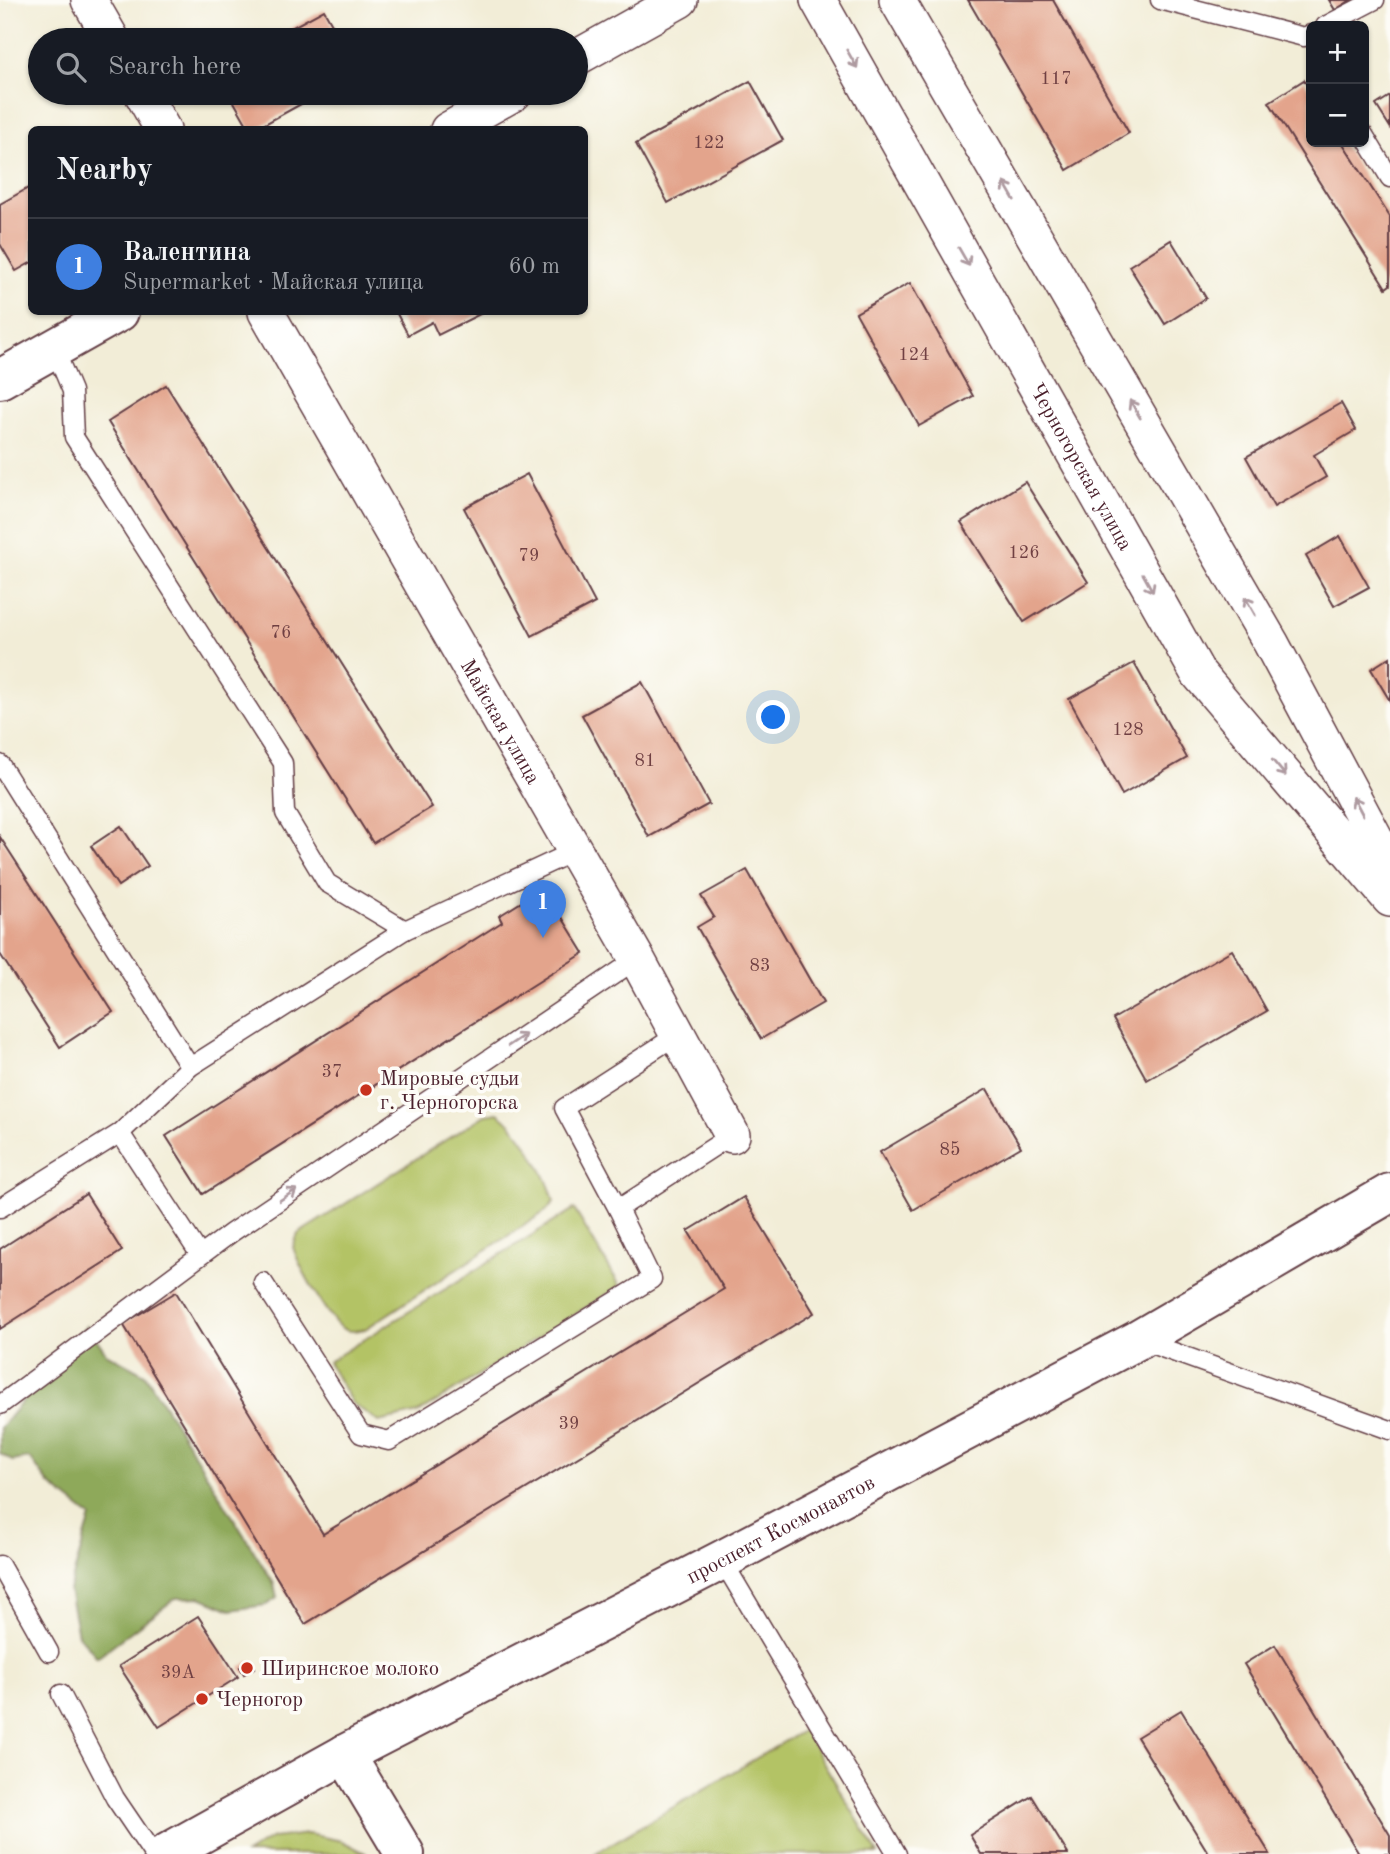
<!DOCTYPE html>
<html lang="en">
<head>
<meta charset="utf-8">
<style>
	:root { --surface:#171b24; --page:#20242c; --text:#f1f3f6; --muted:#9ea1a6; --line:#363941; --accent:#c8321e }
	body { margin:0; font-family:"Old Standard TT",serif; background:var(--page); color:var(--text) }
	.controls { position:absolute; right:21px; top:21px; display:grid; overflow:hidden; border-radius:10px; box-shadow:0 2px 5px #0004 }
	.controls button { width:63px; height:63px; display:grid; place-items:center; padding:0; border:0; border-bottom:2px solid var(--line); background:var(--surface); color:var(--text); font:35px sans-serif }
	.you { position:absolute; left:774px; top:718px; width:24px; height:24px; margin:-18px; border:5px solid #fff; border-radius:50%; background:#1a73e8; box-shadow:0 0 0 10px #1a73e833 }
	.badge { display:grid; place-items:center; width:46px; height:46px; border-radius:50%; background:var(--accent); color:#fff; font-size:23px; font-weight:700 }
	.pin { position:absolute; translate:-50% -58px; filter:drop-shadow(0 2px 4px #0008) }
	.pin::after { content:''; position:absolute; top:37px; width:24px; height:21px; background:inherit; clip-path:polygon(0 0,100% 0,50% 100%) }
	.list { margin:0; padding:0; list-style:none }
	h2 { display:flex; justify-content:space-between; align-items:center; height:91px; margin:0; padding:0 28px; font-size:30px }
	h2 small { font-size:23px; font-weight:400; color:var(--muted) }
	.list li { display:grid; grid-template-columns:46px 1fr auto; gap:21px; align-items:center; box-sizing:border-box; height:98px; padding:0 28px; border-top:2px solid var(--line) }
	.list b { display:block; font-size:26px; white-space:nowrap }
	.list p { margin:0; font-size:23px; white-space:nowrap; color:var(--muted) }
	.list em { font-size:23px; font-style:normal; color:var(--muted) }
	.icon { flex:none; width:38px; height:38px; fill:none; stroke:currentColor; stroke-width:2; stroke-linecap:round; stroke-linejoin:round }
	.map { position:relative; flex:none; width:1390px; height:1854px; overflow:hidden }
	.search { position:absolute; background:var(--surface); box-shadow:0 2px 5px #0004; left:28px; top:28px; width:560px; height:77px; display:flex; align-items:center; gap:18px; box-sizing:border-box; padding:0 24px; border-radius:38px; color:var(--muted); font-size:26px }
	.panel { position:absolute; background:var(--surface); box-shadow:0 2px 5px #0004; left:28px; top:126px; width:560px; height:189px; border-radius:10px }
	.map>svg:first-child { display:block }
	.green { fill:#b3c365; stroke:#7e7148; stroke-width:2 }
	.forest { fill:#8ea95a; stroke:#6c6442; stroke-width:2 }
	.building { fill:#e3a48c }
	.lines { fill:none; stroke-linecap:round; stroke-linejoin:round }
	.lane-casing { stroke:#633e45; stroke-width:21 }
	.street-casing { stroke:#633e45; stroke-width:38 }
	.secondary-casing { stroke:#633e45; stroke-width:42 }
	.lane { stroke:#fff; stroke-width:18 }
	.street { stroke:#fff; stroke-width:35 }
	.secondary { stroke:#fff; stroke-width:38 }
	.oneway { stroke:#ae9aa0 }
	.poi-dot { fill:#c8321e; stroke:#fdfcf7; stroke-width:2.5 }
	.labels { text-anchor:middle; stroke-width:7; stroke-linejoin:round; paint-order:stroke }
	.number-label { font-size:18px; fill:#704043 }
	.street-label { font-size:21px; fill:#4a1f2b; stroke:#fdfcf7 }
	.poi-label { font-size:21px; fill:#4a1f2b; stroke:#fdfcf7; text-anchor:start }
</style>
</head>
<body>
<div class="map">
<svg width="1390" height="1854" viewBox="0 0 1390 1854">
	<rect width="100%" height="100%" fill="#fdfcf7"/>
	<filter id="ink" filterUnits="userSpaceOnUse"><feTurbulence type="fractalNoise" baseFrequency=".0143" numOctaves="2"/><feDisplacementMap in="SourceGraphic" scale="14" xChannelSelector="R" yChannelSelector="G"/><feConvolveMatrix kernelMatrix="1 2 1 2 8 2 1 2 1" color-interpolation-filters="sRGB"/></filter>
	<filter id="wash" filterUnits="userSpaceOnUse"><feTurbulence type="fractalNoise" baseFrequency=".00686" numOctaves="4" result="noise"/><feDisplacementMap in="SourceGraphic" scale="28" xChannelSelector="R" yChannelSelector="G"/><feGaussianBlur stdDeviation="1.57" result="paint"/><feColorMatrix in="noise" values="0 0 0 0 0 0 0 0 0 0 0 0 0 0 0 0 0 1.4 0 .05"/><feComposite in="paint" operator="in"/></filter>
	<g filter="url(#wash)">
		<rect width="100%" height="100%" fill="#f2edd7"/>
		<g class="green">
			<path d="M498,1113C520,1128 548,1175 554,1202L546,1211L365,1329C356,1331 346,1333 339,1326C325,1313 299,1266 293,1247L298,1234L485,1115Z"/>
			<path d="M574,1209L620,1286L418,1413L379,1422L352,1403L328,1362Z"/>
			<path d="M804,1730L878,1854H594Z"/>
			<path d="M308,1834L342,1841L367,1854H246L272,1838Z"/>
		</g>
		<path class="forest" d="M87,1325L106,1353L145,1374L274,1584L277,1598L266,1605L231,1610L200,1597L176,1598L97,1657L78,1635L69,1590L91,1517L49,1484L30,1458L12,1461L0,1453V1428Z"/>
		<g id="blocks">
			<g class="building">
				<path d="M968,0H1053L1129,133L1067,170Z"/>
				<path d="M1329,0H1351L1335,10Z"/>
				<path d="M324,10L341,40H269Z"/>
				<path d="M1304,80L1311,92V142H1342L1390,217V285L1386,288L1269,102Z"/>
				<path d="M750,81L783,140L668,203L636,144Z"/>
				<path d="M229,93H321L254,130H250Z"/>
				<path d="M1390,96V127L1376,105Z"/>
				<path d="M32,186V262L16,271L0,244V204Z"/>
				<path d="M1171,240L1206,298L1165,324L1129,266Z"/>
				<path d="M910,283L973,396L919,426L856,313Z"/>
				<path d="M396,312H484L438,335L432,322L408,335Z"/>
				<path d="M166,385L432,807L373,843L108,422Z"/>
				<path d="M1341,403L1356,430L1314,455L1326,477L1274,507L1246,457Z"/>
				<path d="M527,474L595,603L532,636L464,508Z"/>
				<path d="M1025,482L1088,582L1024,622L961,522Z"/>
				<path d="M1340,536L1369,587L1334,606L1306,556Z"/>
				<path d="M1390,657V701L1371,669Z"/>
				<path d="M1134,663L1187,758L1122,795L1069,699Z"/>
				<path d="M642,682L709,804L649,837L582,715Z"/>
				<path d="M121,826L148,866L118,886L91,846Z"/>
				<path d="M0,837L113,1012L60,1047L0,954Z"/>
				<path d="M747,870L823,1003L761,1039L697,927L714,917L701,896Z"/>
				<path d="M544,888L584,953L203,1194L166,1136L502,922L499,916Z"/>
				<path d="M1232,950L1267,1011L1147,1080L1113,1019Z"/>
				<path d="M987,1089L1021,1147L913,1210L880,1152Z"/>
				<path d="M86,1194L122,1251L0,1329V1249Z"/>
				<path d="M744,1197L814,1313L305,1624L123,1324L176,1292L323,1534L724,1289L688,1231Z"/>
				<path d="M198,1616L238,1677L159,1727L119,1666Z"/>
				<path d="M1275,1645L1390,1835V1854H1359L1244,1664Z"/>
				<path d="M250,1661L254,1668L244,1674L240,1667Z"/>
				<path d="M1181,1710L1270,1854H1209L1137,1737Z"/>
				<path d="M1032,1796L1068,1854H981L970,1835Z"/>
			</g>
		</g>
	</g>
	<g filter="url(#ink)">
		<use href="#blocks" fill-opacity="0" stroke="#633e45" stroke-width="2"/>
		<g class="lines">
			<defs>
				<g id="lane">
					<path d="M1160,0L1304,37L1311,34"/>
					<path d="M1325,26L1375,0"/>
					<path d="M1364,135L1390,178"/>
					<path d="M54,348L72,391L74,437L283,763L285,813L327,883L405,930L575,851"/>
					<path d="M0,764L190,1067"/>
					<path d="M120,1133L200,1255"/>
					<path d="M0,1208L120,1133L190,1067L405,930"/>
					<path d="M618,1209L564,1108L677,1035"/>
					<path d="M263,1282L361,1434L389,1441L652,1279L618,1209L732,1135"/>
					<path d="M1140,1340L1390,1430"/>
					<path d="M0,1405L231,1233L637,959"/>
					<path d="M722,1560L897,1854"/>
					<path d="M0,1565L49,1652"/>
					<path d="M61,1694L115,1798L153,1854"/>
				</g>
				<g id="street">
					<path d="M89,0L112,40"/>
					<path id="s1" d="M818,0L1198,673L1390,899"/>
					<path d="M897,0L1271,643L1390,866"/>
					<path d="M576,58L680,0"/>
					<path d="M142,93L163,130"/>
					<path d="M448,130L514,93"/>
					<path id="s2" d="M266,312L637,959L732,1135"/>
				</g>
				<g id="secondary">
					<path d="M0,379L119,312"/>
					<path d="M345,1754L405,1854"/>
					<path id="s3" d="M165,1854L345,1754L722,1560L1138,1340L1390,1193"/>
				</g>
			</defs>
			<use href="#lane" class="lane-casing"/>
			<use href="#street" class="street-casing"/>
			<use href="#secondary" class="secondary-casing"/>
			<use href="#lane" class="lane"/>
			<use href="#street" class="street"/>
			<use href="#secondary" class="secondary"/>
		</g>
		<defs><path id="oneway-shaft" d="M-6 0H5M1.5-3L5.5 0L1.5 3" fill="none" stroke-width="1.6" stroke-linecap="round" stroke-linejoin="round" transform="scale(1.75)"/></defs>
		<g class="oneway">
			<use href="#oneway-shaft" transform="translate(852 59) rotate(60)"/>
			<use href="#oneway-shaft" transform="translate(1009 191) rotate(-120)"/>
			<use href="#oneway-shaft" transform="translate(964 257) rotate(60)"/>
			<use href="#oneway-shaft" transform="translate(1135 409) rotate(-120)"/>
			<use href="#oneway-shaft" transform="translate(1148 583) rotate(61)"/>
			<use href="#oneway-shaft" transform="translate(1250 606) rotate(-120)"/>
			<use href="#oneway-shaft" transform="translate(1279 768) rotate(50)"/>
			<use href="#oneway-shaft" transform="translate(1358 806) rotate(-118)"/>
			<use href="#oneway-shaft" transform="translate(517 1040) rotate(-34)"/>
			<use href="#oneway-shaft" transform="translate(288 1195) rotate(-34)"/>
		</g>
	</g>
	<g class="poi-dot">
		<circle cx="366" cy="1090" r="7"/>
		<circle cx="247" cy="1668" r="7"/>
		<circle cx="202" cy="1699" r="7"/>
	</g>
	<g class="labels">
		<g class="number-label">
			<text x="1056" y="84">117</text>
			<text x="709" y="148">122</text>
			<text x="914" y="360">124</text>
			<text x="1024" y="558">126</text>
			<text x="529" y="561">79</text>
			<text x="281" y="638">76</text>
			<text x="1128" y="735">128</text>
			<text x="645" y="766">81</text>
			<text x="760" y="971">83</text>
			<text x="332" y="1077">37</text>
			<text x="950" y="1155">85</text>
			<text x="569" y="1429">39</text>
			<text x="178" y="1678">39А</text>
		</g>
		<g class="street-label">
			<text dy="7" stroke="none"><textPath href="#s1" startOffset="536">Черногорская улица</textPath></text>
			<text dy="7" stroke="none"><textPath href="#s2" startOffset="472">Майская улица</textPath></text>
			<text dy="7" stroke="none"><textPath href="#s3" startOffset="696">проспект Космонавтов</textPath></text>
		</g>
		<g class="poi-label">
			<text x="380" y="1085">Мировые судьи<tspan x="380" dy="24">г. Черногорска</tspan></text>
			<text x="261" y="1675">Ширинское молоко</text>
			<text x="216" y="1706">Черногор</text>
		</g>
	</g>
</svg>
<div class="controls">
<button>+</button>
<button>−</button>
</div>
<div class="you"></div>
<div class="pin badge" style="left:543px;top:938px;background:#3f7fe0">1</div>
<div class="search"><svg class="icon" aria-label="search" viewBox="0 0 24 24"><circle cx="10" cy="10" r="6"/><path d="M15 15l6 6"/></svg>Search here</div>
<section class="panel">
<h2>Nearby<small></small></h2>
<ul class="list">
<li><span class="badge" style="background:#3f7fe0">1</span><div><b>Валентина</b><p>Supermarket · Майская улица</p></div><em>60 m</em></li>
</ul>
</section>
</div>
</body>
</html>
